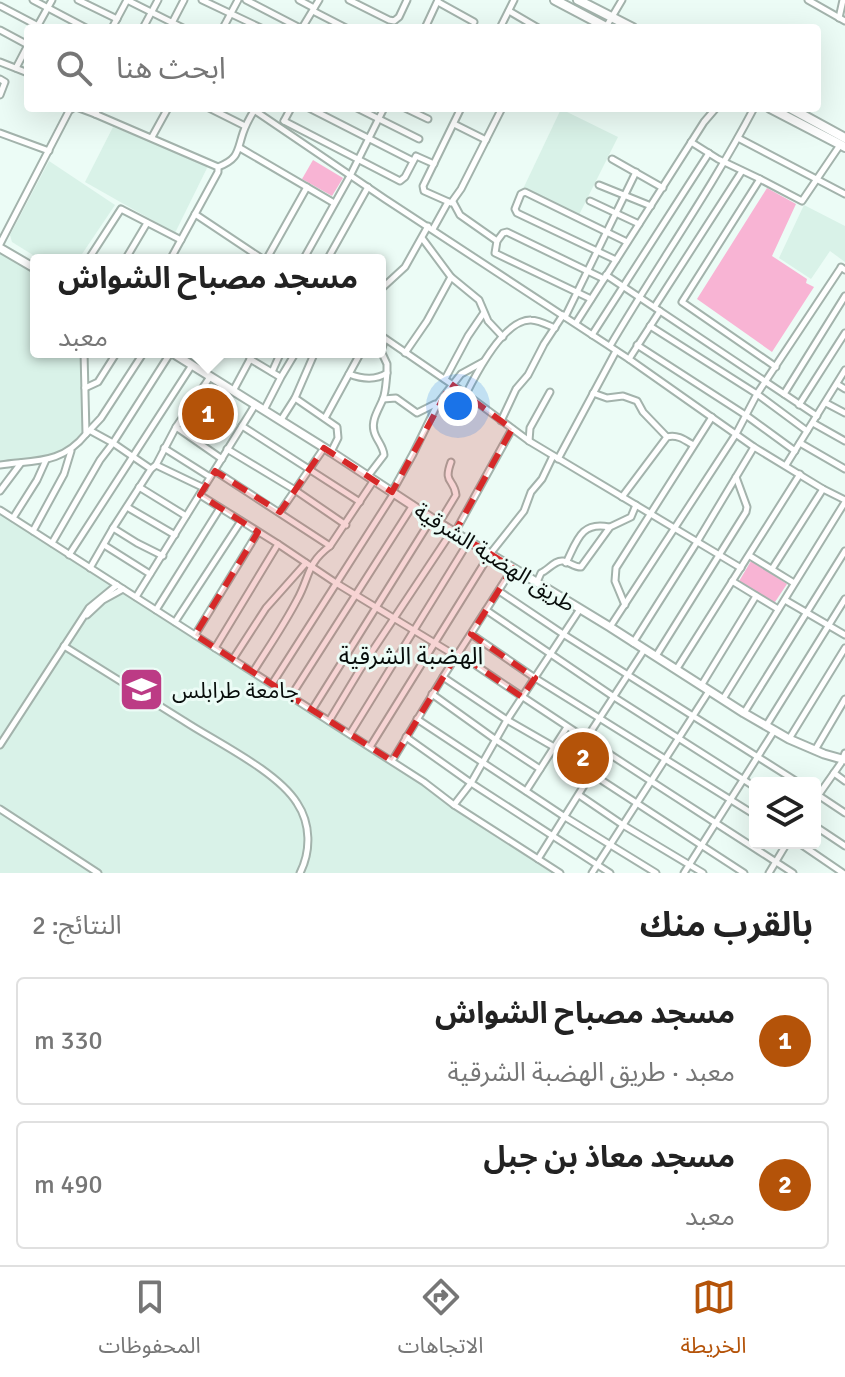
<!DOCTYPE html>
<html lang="ar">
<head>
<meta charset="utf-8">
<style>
	:root { --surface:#fff; --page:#f2f2f2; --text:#222; --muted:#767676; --line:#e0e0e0; --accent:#b45309 }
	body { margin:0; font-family:Signika,"Noto Sans Arabic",sans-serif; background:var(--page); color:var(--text); direction:rtl }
	.controls { position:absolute; right:24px; bottom:24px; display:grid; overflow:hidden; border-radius:8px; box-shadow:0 8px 32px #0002 }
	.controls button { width:72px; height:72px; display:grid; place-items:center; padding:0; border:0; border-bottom:2px solid var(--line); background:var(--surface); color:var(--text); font:40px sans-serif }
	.you { position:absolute; left:458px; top:406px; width:28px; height:28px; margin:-20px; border:6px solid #fff; border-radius:50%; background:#1a73e8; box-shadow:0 0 0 12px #1a73e833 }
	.badge { display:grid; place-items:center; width:52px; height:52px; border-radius:50%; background:var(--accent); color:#fff; font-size:26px; font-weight:700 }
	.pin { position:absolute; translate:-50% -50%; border:4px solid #fff; box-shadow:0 2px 8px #0006 }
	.popup { position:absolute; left:30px; top:254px; width:356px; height:104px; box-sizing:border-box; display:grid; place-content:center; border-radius:8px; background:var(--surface); filter:drop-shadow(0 2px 6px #0005); font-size:26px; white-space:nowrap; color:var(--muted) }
	.popup b { font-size:30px; color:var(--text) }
	.popup::after { content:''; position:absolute; left:50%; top:100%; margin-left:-16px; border:16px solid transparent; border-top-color:var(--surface) }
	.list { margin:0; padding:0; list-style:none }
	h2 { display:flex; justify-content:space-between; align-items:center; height:104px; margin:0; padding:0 32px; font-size:34px }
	h2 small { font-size:26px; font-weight:400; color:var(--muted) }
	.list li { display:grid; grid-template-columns:52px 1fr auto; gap:24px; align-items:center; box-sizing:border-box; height:128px; margin:0 16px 16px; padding:0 16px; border:2px solid var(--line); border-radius:8px }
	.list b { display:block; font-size:30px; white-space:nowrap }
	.list p { margin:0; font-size:26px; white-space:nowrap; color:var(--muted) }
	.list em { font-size:26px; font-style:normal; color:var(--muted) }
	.icon { flex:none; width:44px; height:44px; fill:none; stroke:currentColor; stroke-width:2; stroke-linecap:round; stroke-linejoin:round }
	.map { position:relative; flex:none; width:845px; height:873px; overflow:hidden; direction:ltr }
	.search { position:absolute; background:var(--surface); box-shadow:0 8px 32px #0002; left:24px; right:24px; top:24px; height:88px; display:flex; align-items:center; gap:20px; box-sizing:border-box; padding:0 28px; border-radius:8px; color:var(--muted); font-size:30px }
	.sheet { height:392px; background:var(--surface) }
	nav { display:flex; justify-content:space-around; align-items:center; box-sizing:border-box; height:112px; border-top:2px solid var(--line); background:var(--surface); font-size:22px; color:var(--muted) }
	nav a { display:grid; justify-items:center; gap:4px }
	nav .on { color:var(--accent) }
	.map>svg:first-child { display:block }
	.built { fill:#d9f2e8 }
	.green { fill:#f8b4d4 }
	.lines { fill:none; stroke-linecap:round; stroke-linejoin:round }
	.minor-casing { stroke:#a3b3ac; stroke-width:9 }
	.major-casing { stroke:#a3b3ac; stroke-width:11 }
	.highway-casing { stroke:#a3b3ac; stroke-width:12 }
	.minor { stroke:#fff; stroke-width:5 }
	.major { stroke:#fff; stroke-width:7 }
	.highway { stroke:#fff; stroke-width:8 }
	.marked { fill:#d62828; fill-opacity:0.2; stroke:#d62828; stroke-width:6; stroke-dasharray:16 10; stroke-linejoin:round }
	.labels { text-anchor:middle; stroke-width:6; stroke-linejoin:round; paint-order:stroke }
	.street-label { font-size:22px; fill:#080d0b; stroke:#ecfcf6 }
	.poi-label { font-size:22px; fill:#080d0b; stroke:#ecfcf6; text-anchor:start }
	.neighbourhood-label { font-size:24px; fill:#080d0b; stroke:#ecfcf6 }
</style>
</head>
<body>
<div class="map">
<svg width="845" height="873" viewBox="0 0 845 873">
	<rect width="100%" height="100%" fill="#ecfcf6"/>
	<g class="built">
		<path d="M561,109L618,137L579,215L523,189Z"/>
		<path d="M113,127L209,164L175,233L85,182Z"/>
		<path d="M49,161L115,205L78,260H41L12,242L10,235Z"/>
		<path d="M804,205L845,226V262L830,251L811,279L779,258Z"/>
		<path d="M0,248L36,269V352H84L86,434L59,456L0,465Z"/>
		<path d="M0,510L424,782L454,805L560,873H0Z"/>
	</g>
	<g class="green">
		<path d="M313,160L343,178L332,196L302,179Z"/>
		<path d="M767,188L796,204L772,256L807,279L806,283L814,287L772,352L697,299Z"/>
		<path d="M751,561L787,584L773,605L738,583Z"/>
	</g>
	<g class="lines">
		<defs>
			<g id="minor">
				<path d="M33,0L86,28"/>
				<path d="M78,0L117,19"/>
				<path d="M202,0L261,28"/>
				<path d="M246,0L300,28"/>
				<path d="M299,0L314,8"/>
				<path d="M349,0L389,20L394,21L399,17L407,0"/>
				<path d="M808,0L845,21"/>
				<path d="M438,2L474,22"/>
				<path d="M0,6L42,28"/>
				<path d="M313,11L346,28"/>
				<path d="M509,11L538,28"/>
				<path d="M839,18L843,0"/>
				<path d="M172,23L184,0"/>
				<path d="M37,27L52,0"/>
				<path d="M606,27L622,0"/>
				<path d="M112,28L127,0L183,28"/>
				<path d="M143,28L158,0"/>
				<path d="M223,28L238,0"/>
				<path d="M302,28L319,0"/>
				<path d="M425,28L438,0"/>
				<path d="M500,28L514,0"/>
				<path d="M0,30L28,45"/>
				<path d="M0,62L28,73"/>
				<path d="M16,68L28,45"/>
				<path d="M0,79L5,82L0,95"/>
				<path d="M79,108L95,114"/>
				<path d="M99,108L95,114L218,167V172L170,260"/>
				<path d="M209,108L245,126"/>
				<path d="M309,108L413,161"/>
				<path d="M357,108L419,139"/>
				<path d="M405,108L428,119"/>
				<path d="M461,108L423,186L424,191L451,203L461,189L502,108"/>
				<path d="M254,110L385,199L629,359L754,447L823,489L845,500"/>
				<path d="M284,121L400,181L405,177L416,156L434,164"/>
				<path d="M284,121L291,108"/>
				<path d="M454,124L486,140"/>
				<path d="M0,133L49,151"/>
				<path d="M152,137L168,108"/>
				<path d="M738,138L845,194"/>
				<path d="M691,142L718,159L760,179L802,201L840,145"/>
				<path d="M240,148L334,203"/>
				<path d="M612,159L663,188"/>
				<path d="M218,167C239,159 237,151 243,133C246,124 250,117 255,109"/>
				<path d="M760,179L682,302L776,367"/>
				<path d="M599,185L651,206"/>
				<path d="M590,201L639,224"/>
				<path d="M453,202L460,215L497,241"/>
				<path d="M195,214L264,260"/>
				<path d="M433,229L448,202"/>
				<path d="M0,244L69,111L73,108"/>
				<path d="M88,260L121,209L181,240"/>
				<path d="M125,260L147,223"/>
				<path d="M266,260L307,187"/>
				<path d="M303,260L350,176L384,108"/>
				<path d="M327,260L368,187"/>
				<path d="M616,260L517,213L515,209L521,194L525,192L627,242"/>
				<path d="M606,275L817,416"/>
				<path d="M451,277L479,300L488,321L503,337"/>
				<path d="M380,290L405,267L428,226"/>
				<path d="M591,299L495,253L497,241L503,233L507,232L604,279"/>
				<path d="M655,306L742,171"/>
				<path d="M565,317L636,172"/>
				<path d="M576,323L704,122L716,108"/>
				<path d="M650,326L757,394L807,431"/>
				<path d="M380,335L466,394L529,441L741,568"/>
				<path d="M592,335L709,153"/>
				<path d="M637,345L747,416L795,451"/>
				<path d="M610,346C657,266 711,190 754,108"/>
				<path d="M405,353L427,321L451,277L422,238"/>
				<path d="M250,359L280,377"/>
				<path d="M629,359L660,311"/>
				<path d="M272,372L281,352"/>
				<path d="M349,374C362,379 375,381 387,373V364L381,351L385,339"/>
				<path d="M445,379L468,336L483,314"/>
				<path d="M837,384L845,389"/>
				<path d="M85,388L98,382L117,352"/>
				<path d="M233,391L254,352"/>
				<path d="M593,393L607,398L623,396L637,401L643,412L667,437"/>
				<path d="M466,394C476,374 504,319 531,320C538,320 548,325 555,328"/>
				<path d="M784,394L845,296"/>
				<path d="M295,398L337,427L338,438L331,452"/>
				<path d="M383,399L396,398L417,413L435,404"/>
				<path d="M826,403L845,413"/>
				<path d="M799,405L845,333"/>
				<path d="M264,410L281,377L296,352"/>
				<path d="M325,418L361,352"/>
				<path d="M281,420L295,398L315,352"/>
				<path d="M501,421L516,389L528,375L544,344L563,315"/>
				<path d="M813,423L845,441"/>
				<path d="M242,426L360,502"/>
				<path d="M176,427L222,459"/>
				<path d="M91,431L113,443L151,469"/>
				<path d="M86,434L101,418L144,352"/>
				<path d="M529,441L530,428L550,392"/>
				<path d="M800,443L845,469"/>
				<path d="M164,448L210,477"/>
				<path d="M227,449L295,490L346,525"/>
				<path d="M558,459L616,351"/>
				<path d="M0,465C36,460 62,464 86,434L84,352"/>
				<path d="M156,465L204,488"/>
				<path d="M786,465L845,370"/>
				<path d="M215,471L330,546L374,480"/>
				<path d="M368,476L384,455C383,445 376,440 374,431C371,420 379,409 383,399C386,391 386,381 387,373"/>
				<path d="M139,487L186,516"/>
				<path d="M0,491L21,463"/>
				<path d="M392,492L413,454L438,403L461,374L483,362"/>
				<path d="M200,495L278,544L336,583L456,656"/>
				<path d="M622,497L667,437C677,434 685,440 693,445"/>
				<path d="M127,507L175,535"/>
				<path d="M0,510L424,782L454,805L560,873"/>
				<path d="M280,512L324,448"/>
				<path d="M13,518L37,480L46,460"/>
				<path d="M439,523L456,495C454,478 443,484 451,462"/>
				<path d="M113,528L137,543L163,556"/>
				<path d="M33,531L64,474L71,451"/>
				<path d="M455,532L512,429"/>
				<path d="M52,543L100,460L113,443L171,352"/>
				<path d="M104,545L150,574"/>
				<path d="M69,555L192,365"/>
				<path d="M750,556L794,583"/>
				<path d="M566,563C577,541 581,521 609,527"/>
				<path d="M90,568L113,528L151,469L156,465L176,427L210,377"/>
				<path d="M772,569L823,489"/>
				<path d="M732,581L778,609"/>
				<path d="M537,582L541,573C548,570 555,560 563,561C570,562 573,567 581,567L610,527L631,517L636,505"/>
				<path d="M499,591L563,634L799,783"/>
				<path d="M136,597L255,405"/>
				<path d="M785,600L845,635"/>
				<path d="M625,605L615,581L616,568L712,417"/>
				<path d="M156,610L220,508"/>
				<path d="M486,610L614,697L755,787"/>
				<path d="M87,615L103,600L123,589"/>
				<path d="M175,622L241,521"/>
				<path d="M610,627L736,434L757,394L840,269L841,267L845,270"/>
				<path d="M471,634L535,678L755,815"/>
				<path d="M195,635L258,532"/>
				<path d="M633,643L697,542L754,447"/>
				<path d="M64,646C104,671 144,696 184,721C216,742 277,771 297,803C311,824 311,851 300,873"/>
				<path d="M215,648L278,544"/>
				<path d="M458,653C568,729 681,800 793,873"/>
				<path d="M656,656L746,512L747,507L736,477"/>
				<path d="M233,659L266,608L306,563"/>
				<path d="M676,670L800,474"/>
				<path d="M253,672C268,648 284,625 297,600C310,577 306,564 330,546"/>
				<path d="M443,677L507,720L554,747"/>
				<path d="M272,684L394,493"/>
				<path d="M701,686L756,596"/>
				<path d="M432,694L496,740L540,769"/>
				<path d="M291,696L413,505"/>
				<path d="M723,699L845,502"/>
				<path d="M312,710L432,518"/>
				<path d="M744,713L845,551"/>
				<path d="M417,719L565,817L656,873"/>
				<path d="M329,721L361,668L452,531"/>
				<path d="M766,726L845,599"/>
				<path d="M350,734L469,541"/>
				<path d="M406,737L471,783L610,873"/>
				<path d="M586,739L644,650"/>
				<path d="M789,739L845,648"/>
				<path d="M0,745L89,608L117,585"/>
				<path d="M370,747L490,554L524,511L531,492L542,479L553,456"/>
				<path d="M815,750L845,699"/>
				<path d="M392,761L443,677L513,568"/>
				<path d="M834,773L845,781"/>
				<path d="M592,774L744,873"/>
				<path d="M526,791L567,727"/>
				<path d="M815,793L845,813"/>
				<path d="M579,795L623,825L703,873"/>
				<path d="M815,800L841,763L845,753"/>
				<path d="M454,805L471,783L507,720L580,609"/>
				<path d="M0,809L98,873"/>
				<path d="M815,826L845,846"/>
				<path d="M799,843L843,873"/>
				<path d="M538,859L605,752"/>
				<path d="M592,873L709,691"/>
				<path d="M684,873L774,731"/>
				<path d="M769,873L787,843"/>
			</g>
			<g id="major">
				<path d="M0,248L36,269"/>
				<path d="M171,352L331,452L439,523L610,627L744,713L789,739L824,754L845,760"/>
			</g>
			<g id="highway">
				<path d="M555,0L608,28"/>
				<path d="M578,0L633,28"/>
				<path d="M770,108L845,147"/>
				<path d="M790,108L845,138"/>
			</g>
		</defs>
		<use href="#minor" class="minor-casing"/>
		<use href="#major" class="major-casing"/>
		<use href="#highway" class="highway-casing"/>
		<use href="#minor" class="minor"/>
		<use href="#major" class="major"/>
		<use href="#highway" class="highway"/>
	</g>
	<path class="marked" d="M451,384L512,429L455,532L513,568L471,634L535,678L522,697L458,653L392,761L195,635L258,532L200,495L215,471L280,512L324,448L392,492Z"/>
	<defs>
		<symbol id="university-square" viewBox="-11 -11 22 22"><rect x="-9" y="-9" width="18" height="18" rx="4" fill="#bc3b85" stroke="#ecfcf6"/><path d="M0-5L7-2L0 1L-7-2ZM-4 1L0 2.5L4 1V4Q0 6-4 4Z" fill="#fff"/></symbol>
	</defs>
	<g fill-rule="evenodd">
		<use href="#university-square" x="116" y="664" width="51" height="51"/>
	</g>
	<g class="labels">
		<g class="street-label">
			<text transform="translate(495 557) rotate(32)" y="8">طريق الهضبة الشرقية</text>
		</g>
		<g class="poi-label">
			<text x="172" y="698">جامعة طرابلس</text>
		</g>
		<g class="neighbourhood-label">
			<text x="411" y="664">الهضبة الشرقية</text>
		</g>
	</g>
</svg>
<div class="controls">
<button><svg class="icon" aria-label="layers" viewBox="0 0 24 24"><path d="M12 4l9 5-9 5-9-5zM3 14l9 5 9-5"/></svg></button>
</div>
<div class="you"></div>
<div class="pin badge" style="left:208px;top:414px">1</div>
<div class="popup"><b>مسجد مصباح الشواش</b>معبد</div>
<div class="pin badge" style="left:583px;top:758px">2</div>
<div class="search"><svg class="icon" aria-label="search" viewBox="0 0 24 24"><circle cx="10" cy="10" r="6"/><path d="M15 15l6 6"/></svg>ابحث هنا</div>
</div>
<section class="sheet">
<h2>بالقرب منك<small>النتائج: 2</small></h2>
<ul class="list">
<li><span class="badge">1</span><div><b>مسجد مصباح الشواش</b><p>معبد · طريق الهضبة الشرقية</p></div><em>330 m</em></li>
<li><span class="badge">2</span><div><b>مسجد معاذ بن جبل</b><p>معبد</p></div><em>490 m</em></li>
</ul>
</section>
<nav>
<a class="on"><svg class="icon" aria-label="map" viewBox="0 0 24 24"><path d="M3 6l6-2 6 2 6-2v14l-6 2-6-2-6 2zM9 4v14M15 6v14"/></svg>الخريطة</a>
<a><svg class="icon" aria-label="directions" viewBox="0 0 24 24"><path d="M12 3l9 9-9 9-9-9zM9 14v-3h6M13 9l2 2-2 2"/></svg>الاتجاهات</a>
<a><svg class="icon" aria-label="saved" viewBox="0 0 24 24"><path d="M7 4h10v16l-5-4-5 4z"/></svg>المحفوظات</a>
</nav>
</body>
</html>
